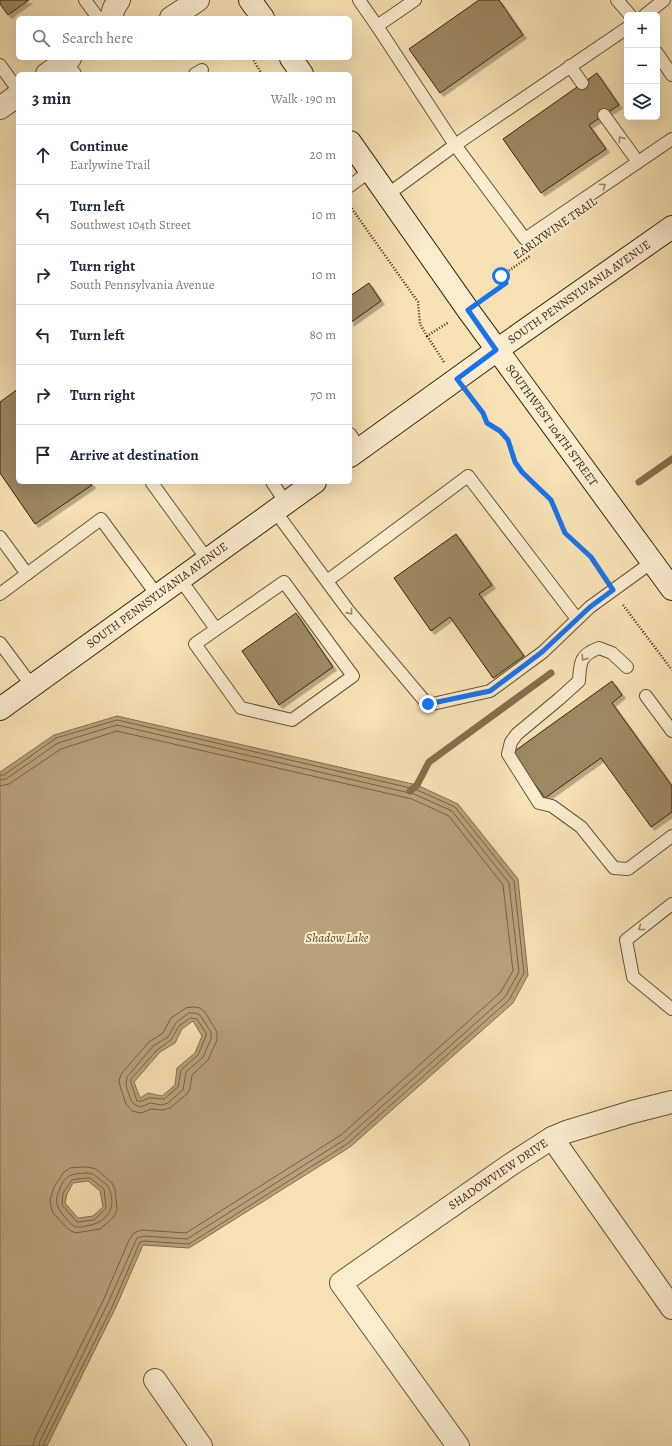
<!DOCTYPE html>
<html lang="en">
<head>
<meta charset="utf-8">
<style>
	:root { --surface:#fff; --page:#f6f6f7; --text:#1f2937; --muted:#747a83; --line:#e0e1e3 }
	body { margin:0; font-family:Alegreya,serif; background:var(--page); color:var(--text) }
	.controls { position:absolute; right:12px; top:12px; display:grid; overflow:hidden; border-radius:6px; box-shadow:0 4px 16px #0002 }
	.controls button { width:36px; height:36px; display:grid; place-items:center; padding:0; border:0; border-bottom:1px solid var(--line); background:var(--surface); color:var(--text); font:20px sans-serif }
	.stop { position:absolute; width:12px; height:12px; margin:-9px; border:3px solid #1a73e8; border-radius:50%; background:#fff }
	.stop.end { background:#1a73e8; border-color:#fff; box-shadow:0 1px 4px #0008 }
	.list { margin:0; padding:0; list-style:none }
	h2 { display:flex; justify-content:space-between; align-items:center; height:52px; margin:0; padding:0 16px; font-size:17px }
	h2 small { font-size:13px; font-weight:400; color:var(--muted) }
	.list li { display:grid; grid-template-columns:26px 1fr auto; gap:12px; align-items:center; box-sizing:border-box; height:60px; padding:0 16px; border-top:1px solid var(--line) }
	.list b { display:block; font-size:15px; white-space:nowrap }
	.list p { margin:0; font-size:13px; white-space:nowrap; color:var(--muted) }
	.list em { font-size:13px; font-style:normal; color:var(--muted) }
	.icon { flex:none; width:22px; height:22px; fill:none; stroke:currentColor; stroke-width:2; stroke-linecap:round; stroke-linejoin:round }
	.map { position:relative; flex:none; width:672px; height:1446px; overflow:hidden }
	.search { position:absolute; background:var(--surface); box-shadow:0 4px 16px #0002; left:16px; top:16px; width:336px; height:44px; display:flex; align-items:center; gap:10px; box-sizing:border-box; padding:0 14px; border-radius:6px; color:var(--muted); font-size:15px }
	.panel { position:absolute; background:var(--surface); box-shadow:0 4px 16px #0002; left:16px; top:72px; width:336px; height:412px; border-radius:6px }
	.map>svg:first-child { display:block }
	.water { fill:#b7a27b; stroke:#85704d; fill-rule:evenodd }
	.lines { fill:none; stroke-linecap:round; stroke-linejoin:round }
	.shore { stroke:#786442; stroke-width:1 }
	.stream { stroke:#85704d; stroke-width:7 }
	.building { fill:#9c8862; stroke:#3a2609; filter:url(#shadow) }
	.service-casing { stroke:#695534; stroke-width:14 }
	.minor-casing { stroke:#695534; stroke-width:24 }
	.secondary-casing { stroke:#3a2609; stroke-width:24 }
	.path { stroke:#3a2609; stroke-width:2.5; stroke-dasharray:1 2; stroke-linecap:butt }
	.service { stroke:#faeccf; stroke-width:12 }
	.minor { stroke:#faeccf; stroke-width:22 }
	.secondary { stroke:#faeccf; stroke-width:22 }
	.oneway { stroke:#9a896c }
	.route { stroke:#1a73e8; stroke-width:5 }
	.labels { text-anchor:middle; stroke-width:4; stroke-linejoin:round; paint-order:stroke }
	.street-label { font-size:12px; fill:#3a2609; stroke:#faeccf }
	.water-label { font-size:13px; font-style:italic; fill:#604b2b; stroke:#faeccf }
</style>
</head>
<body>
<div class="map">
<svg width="672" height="1446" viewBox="0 0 672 1446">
	<defs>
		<filter id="shadow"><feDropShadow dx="3.5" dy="3.5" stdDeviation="0" flood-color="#0004"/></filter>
	</defs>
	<rect width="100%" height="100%" fill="#f7e2b5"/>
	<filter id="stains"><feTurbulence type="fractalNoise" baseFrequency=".005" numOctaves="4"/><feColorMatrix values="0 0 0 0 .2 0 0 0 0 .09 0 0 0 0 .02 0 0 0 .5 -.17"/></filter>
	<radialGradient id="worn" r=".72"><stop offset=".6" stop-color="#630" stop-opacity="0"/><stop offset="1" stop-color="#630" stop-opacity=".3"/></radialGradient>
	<path class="water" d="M117,716L417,785L458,804L518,879L528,975L513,1003L350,1147L189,1248L143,1245L116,1307L47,1446H0V772L54,735ZM193,1021L202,1036L195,1053L177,1068L175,1085L162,1096L148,1093L140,1098L134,1082L160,1052L175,1043L182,1029ZM88,1181L100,1191L103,1207L93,1216L78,1218L65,1203L67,1194L73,1183Z"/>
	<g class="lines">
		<g class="shore">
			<path d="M0,775H4L56,738L117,720L415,789L455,807L514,881L524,973L509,1000L347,1144L189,1244L144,1241L140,1242L113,1305L44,1443V1446"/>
			<path d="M0,780L6,779L58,743L117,725L414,794L452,811L509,883L519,972L505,997L344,1140L187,1239L144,1236L137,1238L108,1303L40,1441L39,1446"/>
			<path d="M0,786L9,784L61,749L117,731L412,799L449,816L503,885L513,971L500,993L341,1135L186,1233L141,1230L134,1233L129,1240L103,1301L35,1438L33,1446"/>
			<path d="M194,1007L200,1008L205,1012L217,1032V1040L208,1060L192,1075L190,1089L187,1094L170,1108L163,1110L151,1109L141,1113L132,1111L126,1104L120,1086L119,1080L122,1073L149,1042L163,1033L171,1018L186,1008Z"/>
			<path d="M189,1013H195L200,1015L211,1032V1039L203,1057L186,1072L183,1090L168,1103L162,1105L150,1103L141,1107L135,1105L131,1101L126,1085L127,1077L153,1046L168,1037L176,1023Z"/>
			<path d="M191,1018L197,1019L206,1033V1036L198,1055L181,1070L178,1087L164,1099L149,1098L142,1101H137L131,1083V1079L157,1050L171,1040L179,1026Z"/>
			<path d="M87,1167L96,1169L112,1183L115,1189L117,1210L114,1217L100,1229L75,1233L68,1229L53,1213L51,1207L50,1200L54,1187L64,1172L70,1168Z"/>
			<path d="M87,1173L93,1174L108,1186C118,1206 108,1223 86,1226C82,1227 78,1228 74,1226C70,1224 67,1219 63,1215C57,1207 54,1201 59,1191C65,1174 71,1174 87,1173Z"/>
			<path d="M90,1178L104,1189L106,1208L94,1220L77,1222L62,1205L63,1193L72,1180Z"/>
		</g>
		<g class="stream">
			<path d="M639,482L672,459"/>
			<path d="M410,791L417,785L429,762L551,673"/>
		</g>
	</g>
	<g class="building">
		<path d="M0,0H29L8,15L0,4Z"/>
		<path d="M479,0H499L523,35L440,93L409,49Z"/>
		<path d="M597,73L619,105L589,125L606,149L541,193L503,139Z"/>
		<path d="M369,283L381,301L350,323V296Z"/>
		<path d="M18,389V482H90L92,485L35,524L0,473V402Z"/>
		<path d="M456,534L492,585L479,594L524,656L493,678L450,617L431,631L394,578Z"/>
		<path d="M296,613L333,667L279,705L242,651Z"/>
		<path d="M612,681L622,695L612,703L672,786V812L651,827L601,758L545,798L512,753Z"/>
	</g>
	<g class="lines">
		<defs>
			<g id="service">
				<path d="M85,0L98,18"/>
				<path d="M359,0L377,26"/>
				<path d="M415,0L377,26L455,145L525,239L672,139"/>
				<path d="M617,0L630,15"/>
				<path d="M645,15L664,0"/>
				<path d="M657,53L672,75"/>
				<path d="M65,61L75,74"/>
				<path d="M0,65L18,90"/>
				<path d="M570,66L582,83"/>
				<path d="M195,74L202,70"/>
				<path d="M604,115L638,162"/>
				<path d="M350,186L370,171"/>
				<path d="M387,195L455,145L627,28"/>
				<path d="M350,434L360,449"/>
				<path d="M154,482L152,483L207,559"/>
				<path d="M272,482L286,503"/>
				<path d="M275,511L348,610L428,705L490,691L543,652L590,607L652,562"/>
				<path d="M0,537L27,574"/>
				<path d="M180,579L216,629"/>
				<path d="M327,581L468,476L577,619"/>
				<path d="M284,582L353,676L292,720L241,708L195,644Z"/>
				<path d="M0,594L101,519L157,595"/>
				<path d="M0,643L32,686"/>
				<path d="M627,667L612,653L599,648C580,655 580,662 579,681L559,699L517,734L511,742L508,754L539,803L552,806L581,827L614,868L628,869L672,836"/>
				<path d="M646,696L672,731"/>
				<path d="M672,904L626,940L633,977L672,1009"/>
			</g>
			<g id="minor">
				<path d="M111,18L114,8L119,0"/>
				<path d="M171,18L198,0"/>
				<path d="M47,74L70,58"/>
				<path d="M0,108L18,95"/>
				<path d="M552,1138L672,1308"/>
				<path d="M155,1380L201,1446"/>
				<path d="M458,1446L341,1283L510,1165L552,1138L566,1132L632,1112L672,1102"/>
			</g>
			<g id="secondary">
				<path d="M250,0L263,18"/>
				<path d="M291,58L302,74"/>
				<path d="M350,142L468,310L672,589"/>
				<path d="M350,456L497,350L672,227"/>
				<path d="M0,709L315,482"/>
			</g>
		</defs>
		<use href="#service" class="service-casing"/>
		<use href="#minor" class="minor-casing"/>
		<use href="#secondary" class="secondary-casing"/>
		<g class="path">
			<path d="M252,58L262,74"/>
			<path d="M350,206L418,302L420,324L427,336L449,322"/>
			<path d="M486,296L506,283L501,276L530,256"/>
			<path d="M427,336L444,362"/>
			<path d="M470,396L483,413L487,423L500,431L508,439L515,462L522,472L551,500L565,533L591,557L603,576"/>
			<path d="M623,605L672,670"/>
		</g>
		<use href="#service" class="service"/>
		<use href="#minor" class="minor"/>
		<use href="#secondary" class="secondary"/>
	</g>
	<defs><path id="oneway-chevron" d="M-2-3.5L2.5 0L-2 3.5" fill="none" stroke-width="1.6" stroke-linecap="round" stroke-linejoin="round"/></defs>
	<g class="oneway">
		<use href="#oneway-chevron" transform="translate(621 139) rotate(-126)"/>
		<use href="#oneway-chevron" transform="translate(603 186) rotate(-34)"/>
		<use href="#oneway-chevron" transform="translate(350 612) rotate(51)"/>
		<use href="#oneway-chevron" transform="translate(584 658) rotate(125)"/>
		<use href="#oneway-chevron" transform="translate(641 928) rotate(143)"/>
	</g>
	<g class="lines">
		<path class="route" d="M428,704L490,691L542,652L590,607L613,590L591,557L565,533L551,500L522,472L515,462L508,440L500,431L487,423L483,413L457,379L496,350L468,310L506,283L501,276"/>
	</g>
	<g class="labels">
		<g class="street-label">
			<text transform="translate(555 228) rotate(-35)" y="4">EARLYWINE TRAIL</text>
			<text transform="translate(579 292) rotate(-35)" y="4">SOUTH PENNSYLVANIA AVENUE</text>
			<text transform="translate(552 425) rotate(54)" y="4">SOUTHWEST 104TH STREET</text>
			<text transform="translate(157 595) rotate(-36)" y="4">SOUTH PENNSYLVANIA AVENUE</text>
			<text transform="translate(498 1174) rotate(-34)" y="4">SHADOWVIEW DRIVE</text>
		</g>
		<g class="water-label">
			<text x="337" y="942">Shadow Lake</text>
		</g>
	</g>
	<rect width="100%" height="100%" filter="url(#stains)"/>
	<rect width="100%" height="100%" fill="url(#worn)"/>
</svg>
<div class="controls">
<button>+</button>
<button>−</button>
<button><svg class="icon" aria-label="layers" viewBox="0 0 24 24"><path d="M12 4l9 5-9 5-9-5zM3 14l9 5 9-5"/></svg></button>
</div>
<div class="stop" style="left:501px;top:276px"></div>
<div class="stop end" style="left:428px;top:704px"></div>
<div class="search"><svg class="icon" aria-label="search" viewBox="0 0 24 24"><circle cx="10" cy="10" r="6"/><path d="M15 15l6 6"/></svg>Search here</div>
<section class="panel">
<h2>3 min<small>Walk · 190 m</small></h2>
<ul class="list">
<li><svg class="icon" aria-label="ahead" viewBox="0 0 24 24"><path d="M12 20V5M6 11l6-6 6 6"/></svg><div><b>Continue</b><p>Earlywine Trail</p></div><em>20 m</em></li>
<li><svg class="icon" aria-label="left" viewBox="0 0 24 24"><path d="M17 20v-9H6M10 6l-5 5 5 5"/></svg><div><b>Turn left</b><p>Southwest 104th Street</p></div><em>10 m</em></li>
<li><svg class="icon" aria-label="right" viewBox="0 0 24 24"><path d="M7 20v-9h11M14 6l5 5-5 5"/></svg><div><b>Turn right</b><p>South Pennsylvania Avenue</p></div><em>10 m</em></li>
<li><svg class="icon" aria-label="left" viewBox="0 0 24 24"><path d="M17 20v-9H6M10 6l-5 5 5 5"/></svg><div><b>Turn left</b></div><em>80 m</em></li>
<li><svg class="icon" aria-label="right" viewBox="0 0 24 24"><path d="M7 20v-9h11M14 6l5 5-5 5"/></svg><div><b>Turn right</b></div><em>70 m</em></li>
<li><svg class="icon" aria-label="arrive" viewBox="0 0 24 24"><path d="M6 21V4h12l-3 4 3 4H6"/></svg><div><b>Arrive at destination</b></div></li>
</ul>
</section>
</div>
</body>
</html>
